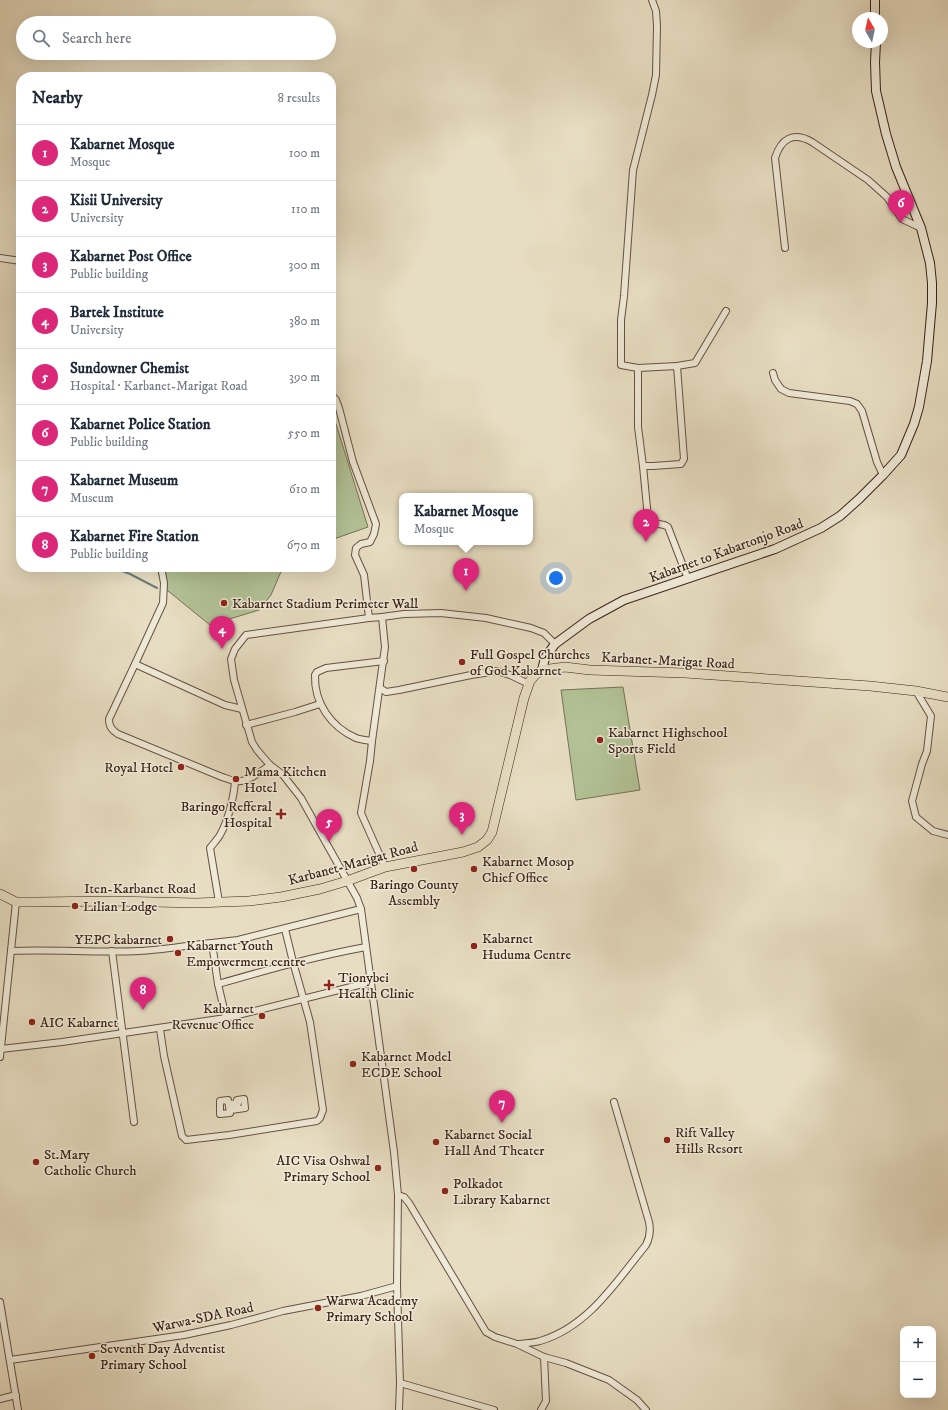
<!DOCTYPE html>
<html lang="en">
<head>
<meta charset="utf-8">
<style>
	:root { --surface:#fff; --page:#f6f6f7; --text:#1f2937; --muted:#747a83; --line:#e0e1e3; --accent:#db2777 }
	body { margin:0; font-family:"IM FELL DW Pica",serif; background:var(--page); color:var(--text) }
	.controls { position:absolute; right:12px; bottom:12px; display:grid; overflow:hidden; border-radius:8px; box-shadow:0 4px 16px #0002 }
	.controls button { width:36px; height:36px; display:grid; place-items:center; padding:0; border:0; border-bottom:1px solid var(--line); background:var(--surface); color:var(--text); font:20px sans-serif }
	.compass { position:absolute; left:852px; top:12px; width:36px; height:36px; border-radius:50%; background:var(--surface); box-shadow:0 4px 16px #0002; rotate:351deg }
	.you { position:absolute; left:556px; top:578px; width:14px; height:14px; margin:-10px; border:3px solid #fff; border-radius:50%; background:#1a73e8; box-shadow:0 0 0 6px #1a73e833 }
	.badge { display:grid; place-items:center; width:26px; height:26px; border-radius:50%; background:var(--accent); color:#fff; font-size:13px; font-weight:700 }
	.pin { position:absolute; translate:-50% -33px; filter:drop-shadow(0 1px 2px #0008) }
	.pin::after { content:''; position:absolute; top:21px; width:14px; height:12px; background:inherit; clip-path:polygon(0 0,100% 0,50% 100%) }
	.popup { position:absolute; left:399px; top:493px; width:134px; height:52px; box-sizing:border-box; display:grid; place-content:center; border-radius:8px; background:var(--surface); filter:drop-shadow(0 1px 3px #0005); font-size:13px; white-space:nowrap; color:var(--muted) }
	.popup b { font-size:15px; color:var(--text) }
	.popup::after { content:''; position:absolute; left:50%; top:100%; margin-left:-8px; border:8px solid transparent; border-top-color:var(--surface) }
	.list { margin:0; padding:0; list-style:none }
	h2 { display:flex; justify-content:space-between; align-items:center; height:52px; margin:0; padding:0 16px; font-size:17px }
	h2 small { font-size:13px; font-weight:400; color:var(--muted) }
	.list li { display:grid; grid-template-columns:26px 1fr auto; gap:12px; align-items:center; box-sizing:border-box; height:56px; padding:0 16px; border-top:1px solid var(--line) }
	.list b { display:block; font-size:15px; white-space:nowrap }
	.list p { margin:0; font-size:13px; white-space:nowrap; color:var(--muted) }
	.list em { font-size:13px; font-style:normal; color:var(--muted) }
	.icon { flex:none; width:22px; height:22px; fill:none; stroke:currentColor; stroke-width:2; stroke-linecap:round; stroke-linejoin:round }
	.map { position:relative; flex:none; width:948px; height:1410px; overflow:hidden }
	.search { position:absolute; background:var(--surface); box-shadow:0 4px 16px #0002; left:16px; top:16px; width:320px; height:44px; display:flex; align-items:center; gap:10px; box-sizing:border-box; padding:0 14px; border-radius:22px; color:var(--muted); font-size:15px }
	.panel { position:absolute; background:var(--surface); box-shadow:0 4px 16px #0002; left:16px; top:72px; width:320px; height:500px; border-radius:16px }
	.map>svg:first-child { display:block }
	.green { fill:#b2c296; stroke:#767257 }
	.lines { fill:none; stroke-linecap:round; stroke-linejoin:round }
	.stream { stroke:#717e77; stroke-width:2 }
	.minor-casing { stroke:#645142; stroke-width:8 }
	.secondary-casing { stroke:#392218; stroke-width:10 }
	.primary-casing { stroke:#392218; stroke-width:10 }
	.minor { stroke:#efe9d7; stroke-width:6 }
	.secondary { stroke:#efe9d7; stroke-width:8 }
	.primary { stroke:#e7ddc2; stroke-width:9 }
	.poi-dot { fill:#8f2418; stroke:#efe9d7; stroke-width:1.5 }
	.labels { text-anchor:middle; stroke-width:3; stroke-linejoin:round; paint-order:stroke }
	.street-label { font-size:14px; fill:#392218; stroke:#efe9d7 }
	.poi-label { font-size:14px; fill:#392218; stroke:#efe9d7; text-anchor:start }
</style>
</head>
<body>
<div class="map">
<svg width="948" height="1410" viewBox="0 0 948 1410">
	<rect width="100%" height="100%" fill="#e7ddc2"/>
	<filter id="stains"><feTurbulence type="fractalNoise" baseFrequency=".005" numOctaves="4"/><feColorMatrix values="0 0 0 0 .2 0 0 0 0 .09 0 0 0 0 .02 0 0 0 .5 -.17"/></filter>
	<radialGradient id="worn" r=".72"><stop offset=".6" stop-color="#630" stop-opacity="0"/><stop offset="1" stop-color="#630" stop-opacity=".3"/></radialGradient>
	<g class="green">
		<path d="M331,408L368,527L331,540Z"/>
		<path d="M157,567H283L271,595L259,610L210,625L162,586Z"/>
		<path d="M623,687L640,790L576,800L561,690Z"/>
	</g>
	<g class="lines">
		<path class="stream" d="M111,567L130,574L157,588"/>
		<defs>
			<g id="minor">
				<path d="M785,248L775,158C781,139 793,131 812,142L868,180L887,197L902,219L921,228"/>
				<path d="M0,258L21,261"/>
				<path d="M677,366L695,363L726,311"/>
				<path d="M638,368L677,366L684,459L681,464L653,466H643L638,427V368L621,365V320L624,296L633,170L652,95L656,75L657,26L656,11L652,0"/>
				<path d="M773,373L775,380L781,389L789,393L850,401L857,404L862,411L877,462L883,475"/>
				<path d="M331,394L336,400L339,408L353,462L376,524L374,534L370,542L361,544L356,548L355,555L364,575L369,618"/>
				<path d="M643,466L648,518C656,527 662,522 668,527L688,579"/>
				<path d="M161,567L164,583L163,603L135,664L225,705L242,709"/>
				<path d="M382,617L385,647L372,741L370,761L361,813L385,867"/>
				<path d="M135,664L109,719C109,727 112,730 118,734L222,777C226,778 230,780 235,781C247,783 260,772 270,765"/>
				<path d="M380,688L386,692L399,690L471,675L497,671L510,675L529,684"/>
				<path d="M916,691L931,716L927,751L922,764L912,801L916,817L933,831L948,835"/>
				<path d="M246,725L295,712L320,704"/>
				<path d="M372,741C367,740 361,740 356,738C331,727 314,703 315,675L317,672L326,668L384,661"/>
				<path d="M219,902L210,848C213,844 217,840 220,835C228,821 234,797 235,781"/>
				<path d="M11,951C53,949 96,953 139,951C163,950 188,945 212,943"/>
				<path d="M112,951L134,1122"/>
				<path d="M218,984C267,970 316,956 366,947"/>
				<path d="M226,1018L218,984L212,943L238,940L361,909"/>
				<path d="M160,1029L164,1056L182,1136L186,1140L229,1135L317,1121L320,1118L323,1110L310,1022L293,962L285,929"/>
				<path d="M1,1049L62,1042L226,1018L371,982"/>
				<path d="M0,1057L16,902"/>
				<path d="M244,1099L245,1108L231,1110L230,1104L238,1103L237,1100Z"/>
				<path d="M228,1100L230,1113L220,1114V1101Z"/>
				<path d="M398,1195L404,1197L409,1203L486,1332L495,1337L517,1344L544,1357L566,1363L609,1380L637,1400L646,1410"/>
				<path d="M0,1302L18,1410"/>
				<path d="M519,1344C526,1343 534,1343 540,1341C588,1327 616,1282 646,1245C650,1237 651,1231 649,1222L614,1102"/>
				<path d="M10,1360L184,1335L231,1325L283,1311L361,1296L397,1286"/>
				<path d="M400,1383L494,1410"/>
				<path d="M0,1399L16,1395"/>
				<path d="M399,1410L400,1383L397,1286L398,1195L394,1152L361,909L357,898L301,798L283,775L270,765L257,750L252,742L234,680L231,659L235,649L246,635L369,618L382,617L404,614L441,613L486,618L531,628L544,633L555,644"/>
				<path d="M541,1410L546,1401L544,1357"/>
			</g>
			<g id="secondary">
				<path d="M875,0V18"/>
				<path d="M542,670L545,658L555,644L589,619L624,600L775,549L821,528L840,516L859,499L883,475L901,455L914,424L919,407L927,361L932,303V283L930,263L921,228L896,167L886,134L876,91L875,62L876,42"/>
			</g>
			<path id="primary" d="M0,894L16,902H36L113,901L196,903L249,901L281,897L320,889L347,881L385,867L463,852L478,847L487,840L492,832L524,698L530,681L535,675L542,670L565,667L590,670L685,673L870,686L916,691L948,697"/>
		</defs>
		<use href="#minor" class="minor-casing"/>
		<use href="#secondary" class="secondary-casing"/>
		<use href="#primary" class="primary-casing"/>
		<use href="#minor" class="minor"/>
		<use href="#secondary" class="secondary"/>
		<use href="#primary" class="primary"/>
	</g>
	<g class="poi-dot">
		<circle cx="224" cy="603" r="4"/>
		<circle cx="462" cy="662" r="4"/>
		<circle cx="600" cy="740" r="4"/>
		<circle cx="181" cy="767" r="4"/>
		<circle cx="236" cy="779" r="4"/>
		<path d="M279 808h4v4h4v4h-4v4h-4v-4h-4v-4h4z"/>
		<circle cx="414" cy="869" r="4"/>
		<circle cx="474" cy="869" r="4"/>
		<circle cx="75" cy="906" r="4"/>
		<circle cx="170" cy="939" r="4"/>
		<circle cx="474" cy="946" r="4"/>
		<circle cx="178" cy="953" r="4"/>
		<path d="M327 979h4v4h4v4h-4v4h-4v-4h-4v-4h4z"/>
		<circle cx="262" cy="1016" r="4"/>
		<circle cx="32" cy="1022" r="4"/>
		<circle cx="353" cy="1064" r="4"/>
		<circle cx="667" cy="1140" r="4"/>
		<circle cx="436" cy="1142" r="4"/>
		<circle cx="36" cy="1162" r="4"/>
		<circle cx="378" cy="1168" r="4"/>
		<circle cx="445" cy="1191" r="4"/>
		<circle cx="318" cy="1308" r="4"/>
		<circle cx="92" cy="1356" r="4"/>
	</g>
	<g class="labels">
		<g class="street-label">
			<text transform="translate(726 550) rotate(-20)" y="5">Kabarnet to Kabartonjo Road</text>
			<text transform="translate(668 660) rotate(3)" y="5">Karbanet-Marigat Road</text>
			<text transform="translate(353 863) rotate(-15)" y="5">Karbanet-Marigat Road</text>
			<text x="140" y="893">Iten-Karbanet Road</text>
			<text transform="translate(203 1317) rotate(-12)" y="5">Warwa-SDA Road</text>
		</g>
		<g class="poi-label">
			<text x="232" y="608">Kabarnet Stadium Perimeter Wall</text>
			<text x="470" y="659">Full Gospel Churches<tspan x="470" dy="16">of God Kabarnet</tspan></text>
			<text x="608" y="737">Kabarnet Highschool<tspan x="608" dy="16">Sports Field</tspan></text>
			<text x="173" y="772" text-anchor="end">Royal Hotel</text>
			<text x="244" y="776">Mama Kitchen<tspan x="244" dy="16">Hotel</tspan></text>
			<text x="272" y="811" text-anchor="end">Baringo Refferal<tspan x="272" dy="16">Hospital</tspan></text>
			<text x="482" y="866">Kabarnet Mosop<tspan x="482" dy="16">Chief Office</tspan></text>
			<text x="414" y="889" text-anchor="middle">Baringo County<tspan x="414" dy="16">Assembly</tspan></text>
			<text x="83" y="911">Lilian Lodge</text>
			<text x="482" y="943">Kabarnet<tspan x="482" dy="16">Huduma Centre</tspan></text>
			<text x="162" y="944" text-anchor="end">YEPC kabarnet</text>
			<text x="186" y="950">Kabarnet Youth<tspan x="186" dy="16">Empowerment centre</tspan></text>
			<text x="338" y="982">Tionybei<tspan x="338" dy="16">Health Clinic</tspan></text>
			<text x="254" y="1013" text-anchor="end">Kabarnet<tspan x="254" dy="16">Revenue Office</tspan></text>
			<text x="40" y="1027">AIC Kabarnet</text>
			<text x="361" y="1061">Kabarnet Model<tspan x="361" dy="16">ECDE School</tspan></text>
			<text x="675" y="1137">Rift Valley<tspan x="675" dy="16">Hills Resort</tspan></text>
			<text x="444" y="1139">Kabarnet Social<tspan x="444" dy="16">Hall And Theater</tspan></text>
			<text x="44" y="1159">St.Mary<tspan x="44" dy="16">Catholic Church</tspan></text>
			<text x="370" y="1165" text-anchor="end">AIC Visa Oshwal<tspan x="370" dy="16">Primary School</tspan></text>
			<text x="453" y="1188">Polkadot<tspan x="453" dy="16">Library Kabarnet</tspan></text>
			<text x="326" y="1305">Warwa Academy<tspan x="326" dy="16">Primary School</tspan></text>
			<text x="100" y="1353">Seventh Day Adventist<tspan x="100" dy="16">Primary School</tspan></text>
		</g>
	</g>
	<rect width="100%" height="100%" filter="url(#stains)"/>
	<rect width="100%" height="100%" fill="url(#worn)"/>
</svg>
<div class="controls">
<button>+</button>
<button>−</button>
</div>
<svg class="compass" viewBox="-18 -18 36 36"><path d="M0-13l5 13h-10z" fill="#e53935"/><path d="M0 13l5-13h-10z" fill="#747a83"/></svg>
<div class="you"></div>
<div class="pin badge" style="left:466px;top:591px">1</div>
<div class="popup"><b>Kabarnet Mosque</b>Mosque</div>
<div class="pin badge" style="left:646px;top:542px">2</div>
<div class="pin badge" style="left:462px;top:835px">3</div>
<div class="pin badge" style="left:222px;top:649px">4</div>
<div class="pin badge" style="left:329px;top:842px">5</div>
<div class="pin badge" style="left:901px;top:223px">6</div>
<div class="pin badge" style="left:502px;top:1123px">7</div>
<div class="pin badge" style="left:143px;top:1010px">8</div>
<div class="search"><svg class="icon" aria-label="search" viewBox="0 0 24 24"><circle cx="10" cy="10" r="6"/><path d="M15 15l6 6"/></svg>Search here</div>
<section class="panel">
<h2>Nearby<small>8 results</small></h2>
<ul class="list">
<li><span class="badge">1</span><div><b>Kabarnet Mosque</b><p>Mosque</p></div><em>100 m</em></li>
<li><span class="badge">2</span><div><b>Kisii University</b><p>University</p></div><em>110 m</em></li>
<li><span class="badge">3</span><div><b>Kabarnet Post Office</b><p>Public building</p></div><em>300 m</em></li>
<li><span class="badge">4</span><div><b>Bartek Institute</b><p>University</p></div><em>380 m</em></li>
<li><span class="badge">5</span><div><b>Sundowner Chemist</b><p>Hospital · Karbanet-Marigat Road</p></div><em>390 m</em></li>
<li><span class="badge">6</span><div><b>Kabarnet Police Station</b><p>Public building</p></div><em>550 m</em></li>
<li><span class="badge">7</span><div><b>Kabarnet Museum</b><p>Museum</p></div><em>610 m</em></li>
<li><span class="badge">8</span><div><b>Kabarnet Fire Station</b><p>Public building</p></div><em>670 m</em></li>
</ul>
</section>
</div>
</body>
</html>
